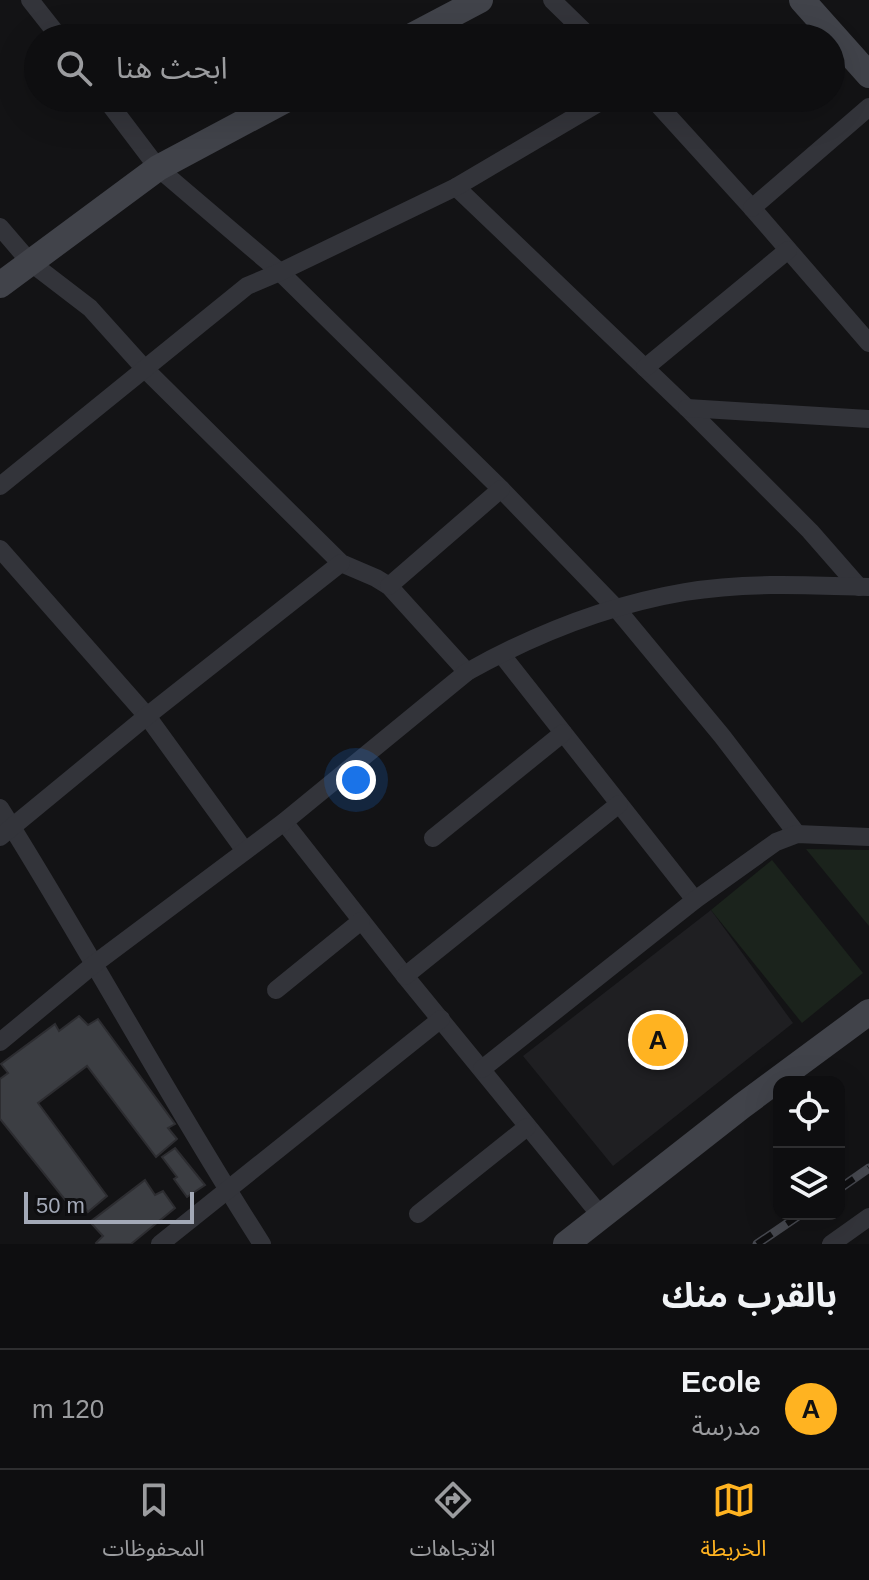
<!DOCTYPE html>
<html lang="ar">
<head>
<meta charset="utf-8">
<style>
	:root { --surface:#0e0e10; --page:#171719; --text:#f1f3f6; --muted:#9b9c9f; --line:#2e2e30; --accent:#ffb321 }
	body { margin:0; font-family:Helvetica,"Noto Sans Arabic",sans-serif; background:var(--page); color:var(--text); direction:rtl }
	.controls { position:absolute; right:24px; bottom:24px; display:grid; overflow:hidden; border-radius:16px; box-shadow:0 8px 32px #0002 }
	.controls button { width:72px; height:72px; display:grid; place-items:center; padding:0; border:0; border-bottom:2px solid var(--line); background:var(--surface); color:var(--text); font:40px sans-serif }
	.scale { position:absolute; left:24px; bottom:20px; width:170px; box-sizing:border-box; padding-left:8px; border:4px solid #a3a9b7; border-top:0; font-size:22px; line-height:28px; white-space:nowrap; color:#a3a9b7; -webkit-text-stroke:6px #0e0e10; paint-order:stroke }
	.you { position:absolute; left:356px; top:780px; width:28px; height:28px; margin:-20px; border:6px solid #fff; border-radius:50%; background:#1a73e8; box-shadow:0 0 0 12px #1a73e833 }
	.badge { display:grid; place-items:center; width:52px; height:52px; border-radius:50%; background:var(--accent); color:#111; font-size:26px; font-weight:700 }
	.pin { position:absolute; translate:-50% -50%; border:4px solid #fff; box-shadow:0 2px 8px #0006 }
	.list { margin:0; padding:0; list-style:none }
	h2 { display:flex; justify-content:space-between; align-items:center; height:104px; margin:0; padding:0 32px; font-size:34px }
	h2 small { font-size:26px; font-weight:400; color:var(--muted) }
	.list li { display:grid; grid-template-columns:52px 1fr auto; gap:24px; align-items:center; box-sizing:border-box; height:120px; padding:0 32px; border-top:2px solid var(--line) }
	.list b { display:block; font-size:30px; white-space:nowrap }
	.list p { margin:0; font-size:26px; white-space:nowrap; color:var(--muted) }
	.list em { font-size:26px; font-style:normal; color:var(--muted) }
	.icon { flex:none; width:44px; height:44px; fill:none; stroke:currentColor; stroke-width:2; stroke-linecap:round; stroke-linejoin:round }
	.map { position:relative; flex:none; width:869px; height:1244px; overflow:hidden; direction:ltr }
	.search { position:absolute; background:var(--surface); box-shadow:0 8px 32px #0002; left:24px; right:24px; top:24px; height:88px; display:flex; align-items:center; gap:20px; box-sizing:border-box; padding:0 28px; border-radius:44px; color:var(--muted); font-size:30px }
	.sheet { height:224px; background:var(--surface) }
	nav { display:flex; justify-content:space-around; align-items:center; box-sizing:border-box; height:112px; border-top:2px solid var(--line); background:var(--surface); font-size:22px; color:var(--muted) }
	nav a { display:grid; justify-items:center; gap:4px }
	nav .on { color:var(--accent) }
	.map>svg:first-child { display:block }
	.built { fill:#1f1f22 }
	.green { fill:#1b231c }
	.building { fill:#3c3e43; stroke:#2d2d31; stroke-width:2 }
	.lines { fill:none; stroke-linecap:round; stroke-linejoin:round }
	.minor { stroke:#33343a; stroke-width:18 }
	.secondary { stroke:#41434a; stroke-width:26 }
	.rail-casing { stroke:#46484f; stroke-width:9 }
	.rail { stroke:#0e0e10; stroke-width:6; stroke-dasharray:18; stroke-linecap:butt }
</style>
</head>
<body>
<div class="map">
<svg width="869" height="1244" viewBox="0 0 869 1244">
	<rect width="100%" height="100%" fill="#131315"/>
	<path class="built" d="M711,910L793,1023L613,1166L523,1056Z"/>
	<g class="green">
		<path d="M806,849L869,850V926Z"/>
		<path d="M772,860L863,973L802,1023L711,910Z"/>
	</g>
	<g class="building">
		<path d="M79,1016L88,1025L98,1019L175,1124L168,1128L177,1139L156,1157L87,1066L38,1103L107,1196L88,1212L79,1200L70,1206L0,1119V1079L8,1073L1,1064L55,1024L59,1031Z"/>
		<path d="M175,1148L205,1185L187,1197L174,1179L177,1177L162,1157Z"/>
		<path d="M145,1180L155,1195L163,1191L175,1208L131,1244H97L96,1243L103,1236L90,1222Z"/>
	</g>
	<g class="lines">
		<g class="minor">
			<path d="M30,0L60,38"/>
			<path d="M552,0L591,38"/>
			<path d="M105,98L158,168L280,272L501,489L616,608L722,736L797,834"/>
			<path d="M652,98L752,208L869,343"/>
			<path d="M456,187L687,408L810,531L859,587"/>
			<path d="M752,208L869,107"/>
			<path d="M0,227L30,262L90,308L144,368L341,563L376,578L389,586L467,672"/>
			<path d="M645,368L788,250"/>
			<path d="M687,408L869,419"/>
			<path d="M0,486L247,286L280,272L456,187L607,98"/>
			<path d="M0,549L147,716L245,851"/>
			<path d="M389,586L501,489"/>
			<path d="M502,655L695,900"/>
			<path d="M0,808C90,951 170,1101 262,1244"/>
			<path d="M284,822L405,976L601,1216"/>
			<path d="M0,837L147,716L341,563"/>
			<path d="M433,838L563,733"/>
			<path d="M405,976L619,804"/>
			<path d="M276,990L361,921"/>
			<path d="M0,1042L93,965L284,822L467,672C535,634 608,605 685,592C746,582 808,585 869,587"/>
			<path d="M482,1069L695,900L776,842L797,834L869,837"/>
			<path d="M418,1214L527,1127"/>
			<path d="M160,1244L441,1019"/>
			<path d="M831,1244L869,1217"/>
		</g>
		<g class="secondary">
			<path d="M802,0L869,75"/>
			<path d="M408,38L480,0"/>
			<path d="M0,285L158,168L289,98"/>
			<path d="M566,1244L742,1106L869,1012"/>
		</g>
		<defs>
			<g id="rail">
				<path d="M839,1189L869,1168"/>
				<path d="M757,1244L801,1214"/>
			</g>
		</defs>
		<use href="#rail" class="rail-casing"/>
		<use href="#rail" class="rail"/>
	</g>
</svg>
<div class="controls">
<button><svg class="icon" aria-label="locate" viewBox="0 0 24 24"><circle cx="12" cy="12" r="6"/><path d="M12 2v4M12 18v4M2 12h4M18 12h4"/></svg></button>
<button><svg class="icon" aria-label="layers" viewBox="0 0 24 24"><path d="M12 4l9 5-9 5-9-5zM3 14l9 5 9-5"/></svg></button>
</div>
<div class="scale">50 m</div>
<div class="you"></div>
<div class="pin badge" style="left:658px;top:1040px">A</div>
<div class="search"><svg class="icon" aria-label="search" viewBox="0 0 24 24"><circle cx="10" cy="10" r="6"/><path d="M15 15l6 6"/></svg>ابحث هنا</div>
</div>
<section class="sheet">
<h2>بالقرب منك<small></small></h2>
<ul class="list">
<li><span class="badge">A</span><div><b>Ecole</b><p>مدرسة</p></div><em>120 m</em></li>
</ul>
</section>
<nav>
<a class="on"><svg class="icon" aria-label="map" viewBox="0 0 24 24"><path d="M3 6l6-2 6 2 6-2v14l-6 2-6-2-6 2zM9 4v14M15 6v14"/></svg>الخريطة</a>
<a><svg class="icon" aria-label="directions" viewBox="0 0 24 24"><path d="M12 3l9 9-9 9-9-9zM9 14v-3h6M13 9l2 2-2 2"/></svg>الاتجاهات</a>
<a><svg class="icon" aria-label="saved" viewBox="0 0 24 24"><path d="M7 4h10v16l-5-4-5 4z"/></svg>المحفوظات</a>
</nav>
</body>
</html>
